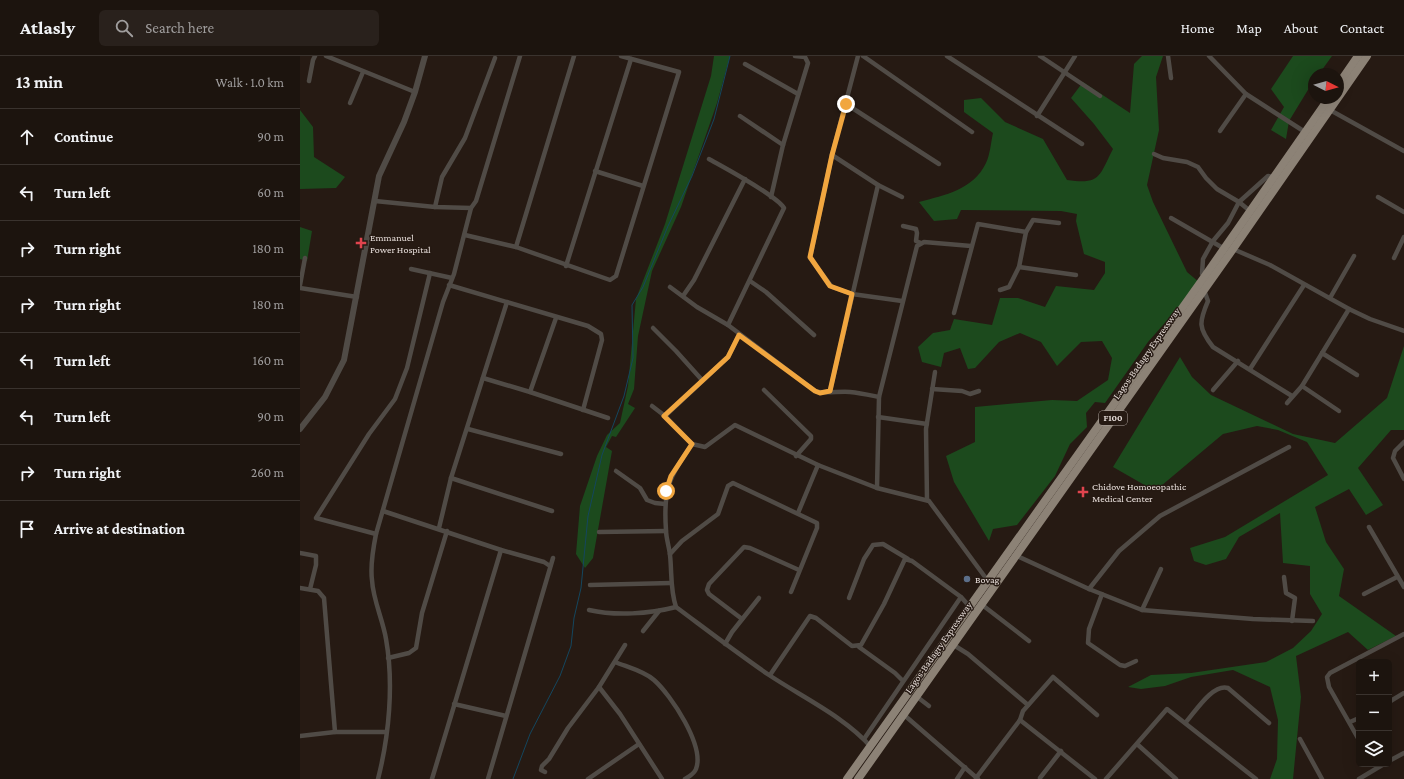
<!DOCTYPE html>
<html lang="en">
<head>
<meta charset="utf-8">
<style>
	:root { --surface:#1c140e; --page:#29211c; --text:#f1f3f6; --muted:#a09e9e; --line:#3a332e }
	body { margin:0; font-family:"Crimson Pro",serif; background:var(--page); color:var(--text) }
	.controls { position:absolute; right:12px; bottom:12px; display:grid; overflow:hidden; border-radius:6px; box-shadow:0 4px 16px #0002 }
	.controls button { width:36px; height:36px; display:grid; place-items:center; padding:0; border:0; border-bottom:1px solid var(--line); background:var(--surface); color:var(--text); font:20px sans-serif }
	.compass { position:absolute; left:1008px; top:12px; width:36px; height:36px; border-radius:50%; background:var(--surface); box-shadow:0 4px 16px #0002; rotate:96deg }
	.stop { position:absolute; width:12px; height:12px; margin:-9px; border:3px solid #f1a63f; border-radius:50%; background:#fff }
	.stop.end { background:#f1a63f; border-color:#fff; box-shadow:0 1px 4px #0008 }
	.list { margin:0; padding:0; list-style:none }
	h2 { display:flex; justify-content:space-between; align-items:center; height:52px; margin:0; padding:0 16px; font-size:17px }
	h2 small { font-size:13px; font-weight:400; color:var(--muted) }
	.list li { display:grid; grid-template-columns:26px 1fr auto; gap:12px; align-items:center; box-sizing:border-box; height:56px; padding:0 16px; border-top:1px solid var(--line) }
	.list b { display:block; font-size:15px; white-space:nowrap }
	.list em { font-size:13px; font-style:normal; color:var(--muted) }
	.icon { flex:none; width:22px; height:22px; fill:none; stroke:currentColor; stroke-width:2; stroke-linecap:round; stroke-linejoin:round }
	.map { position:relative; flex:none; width:1104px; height:723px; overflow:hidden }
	header { display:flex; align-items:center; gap:24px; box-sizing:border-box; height:56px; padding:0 20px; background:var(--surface); border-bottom:1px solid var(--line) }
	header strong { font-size:19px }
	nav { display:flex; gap:22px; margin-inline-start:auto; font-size:14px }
	.search { width:280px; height:36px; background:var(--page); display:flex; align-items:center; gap:10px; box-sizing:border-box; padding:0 14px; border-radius:6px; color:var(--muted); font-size:15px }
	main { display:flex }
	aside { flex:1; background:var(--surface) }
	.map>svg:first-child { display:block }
	.green { fill:#1c4a1d }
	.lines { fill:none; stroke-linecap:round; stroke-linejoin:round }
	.stream { stroke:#14465e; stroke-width:1 }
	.minor { stroke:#504b46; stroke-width:4.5 }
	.tertiary { stroke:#504b46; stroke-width:6 }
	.trunk { stroke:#8c8276; stroke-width:8 }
	.route { stroke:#f1a63f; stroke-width:5 }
	.health-dot { fill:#e0444e; stroke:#261a13; stroke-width:1.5 }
	.service-dot { fill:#5c6f8a; stroke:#261a13; stroke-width:1.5 }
	.labels { text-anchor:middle; stroke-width:3; stroke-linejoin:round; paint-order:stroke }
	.shield { fill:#261a13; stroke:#aea49f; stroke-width:1 }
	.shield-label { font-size:9px; font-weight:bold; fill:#e8dfdb }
	.poi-label { font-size:10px; fill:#e8dfdb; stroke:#261a13; text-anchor:start }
	.street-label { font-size:10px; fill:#e8dfdb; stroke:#261a13 }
</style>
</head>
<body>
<header>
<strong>Atlasly</strong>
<div class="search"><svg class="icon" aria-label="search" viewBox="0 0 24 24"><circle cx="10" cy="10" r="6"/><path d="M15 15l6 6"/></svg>Search here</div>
<nav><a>Home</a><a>Map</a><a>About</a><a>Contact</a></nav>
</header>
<main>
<aside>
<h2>13 min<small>Walk · 1.0 km</small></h2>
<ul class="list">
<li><svg class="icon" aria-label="ahead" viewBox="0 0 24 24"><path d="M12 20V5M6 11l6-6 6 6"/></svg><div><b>Continue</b></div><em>90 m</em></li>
<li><svg class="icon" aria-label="left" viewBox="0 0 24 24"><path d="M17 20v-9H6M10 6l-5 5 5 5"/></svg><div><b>Turn left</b></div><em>60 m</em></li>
<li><svg class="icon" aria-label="right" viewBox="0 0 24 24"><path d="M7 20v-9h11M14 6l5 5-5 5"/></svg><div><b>Turn right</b></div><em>180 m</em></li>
<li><svg class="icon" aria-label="right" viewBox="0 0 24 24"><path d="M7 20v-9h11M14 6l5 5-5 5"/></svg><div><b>Turn right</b></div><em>180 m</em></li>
<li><svg class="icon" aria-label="left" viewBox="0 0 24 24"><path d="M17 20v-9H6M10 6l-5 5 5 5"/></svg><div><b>Turn left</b></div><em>160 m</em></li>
<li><svg class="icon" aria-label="left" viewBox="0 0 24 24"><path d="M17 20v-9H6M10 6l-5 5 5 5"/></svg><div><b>Turn left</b></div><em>90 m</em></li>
<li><svg class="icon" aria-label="right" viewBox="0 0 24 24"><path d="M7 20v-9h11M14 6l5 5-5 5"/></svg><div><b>Turn right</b></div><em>260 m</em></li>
<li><svg class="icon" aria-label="arrive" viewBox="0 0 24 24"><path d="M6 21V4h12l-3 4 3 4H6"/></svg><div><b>Arrive at destination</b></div></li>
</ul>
</aside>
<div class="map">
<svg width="1104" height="723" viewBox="0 0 1104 723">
	<rect width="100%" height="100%" fill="#261a13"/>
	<g class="green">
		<path d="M414,0H430L417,47L381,151L352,215L338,280L334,333L328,348L335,352L316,381L312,380L306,391L312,395L293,502L285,512L276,498L280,450L297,400L307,379L320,367L328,330L336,243L365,168L411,20Z"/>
		<path d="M842,0H863L856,21L859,74L847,129L853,146L887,216L900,227L848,286L805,347L795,346L786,357L787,371L770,388L755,420L717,469L693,473L689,485L654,426L646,400L675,386V351L752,344L777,345L808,324L812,302L802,285L781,286L757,310L741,286L720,277L699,286L675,312L668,313L660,292L644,297L641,311L622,306L618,291L633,277L650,274L654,263L692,269L700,242H718L745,251L756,230L794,234L805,217V206L784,198L776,165L777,158L761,155L661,154L657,163L634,165L619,146C645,139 673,134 686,107C690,99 691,86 693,77L664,56V44L681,42L705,66L743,83L767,124C801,129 799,120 813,93L794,68L771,42L783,26L830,57L834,8Z"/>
		<path d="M993,0H1032L1019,18H1014V24L989,65L986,83L971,74L984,51L971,33Z"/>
		<path d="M0,54L13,71L14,101L45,121L36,132L0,133Z"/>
		<path d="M0,171L12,175L7,205L0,203Z"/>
		<path d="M1104,290V374H1091L1058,412L1083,449L1066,459L1049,433L1015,451L1026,486L1044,513L1039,540L1096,580L1068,594L1048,576L996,600L1001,641L993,723H970L977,703L978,664L970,631L933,614L891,621L865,630L841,633L828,631L851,619L891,617L966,606L993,592L1011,575L1022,558L1010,538V510L983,507L980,457L939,481L926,503L906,509L894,505L890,492L925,481L1028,419L1007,386L978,374L957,370L923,378L855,435L813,411L880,301L892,321L911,339L993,378L1035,387L1087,342Z"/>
	</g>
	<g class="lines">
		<path class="stream" d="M213,723L230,678L260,620L271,590L274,562L281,532L288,460L302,399L324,340L333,302L332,249L343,231L368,170L392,120L414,63L430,0"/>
		<g class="minor">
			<path d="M26,0L115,36"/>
			<path d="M558,0L532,99L510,202L532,231L552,238L602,245"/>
			<path d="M563,0L672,76"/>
			<path d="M647,0L782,88"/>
			<path d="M740,0L800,40"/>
			<path d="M868,0L871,22"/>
			<path d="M909,0L946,38L1005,76"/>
			<path d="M445,8L498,38"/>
			<path d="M9,25L13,4L15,0"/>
			<path d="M50,47L63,16"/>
			<path d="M546,48L639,108"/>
			<path d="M1030,54L1104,95"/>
			<path d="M440,60L483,89"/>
			<path d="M737,60L775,0"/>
			<path d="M920,75L946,38"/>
			<path d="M854,98L863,102L887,106L898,111L906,122L917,133L939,146L950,155"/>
			<path d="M409,103C425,112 476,139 484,152L428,269"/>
			<path d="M295,115L343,130"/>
			<path d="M578,129L602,141"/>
			<path d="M471,141L483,89L508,7L505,1L495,0"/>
			<path d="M1078,141L1104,156"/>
			<path d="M75,145L135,151L171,152"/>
			<path d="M135,151L142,121L165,82L195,2"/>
			<path d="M871,162L923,192"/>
			<path d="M603,170L616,173L617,177L616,185L621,187"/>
			<path d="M726,176L733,164L759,167"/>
			<path d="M165,179L216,191L310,224L316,220L379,16L321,0"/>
			<path d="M216,191L274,0"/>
			<path d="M933,193L970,209L1049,253L1070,263L1104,275"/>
			<path d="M1094,202L1104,181"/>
			<path d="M266,210L331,3"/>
			<path d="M719,211L776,219"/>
			<path d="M111,213L152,222"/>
			<path d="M905,220L902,218L903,203L913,185L928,167L939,146L968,120L973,121"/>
			<path d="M450,225L466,236L514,279"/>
			<path d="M0,229L5,202"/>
			<path d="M149,229L288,270L301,278L302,284L283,354"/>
			<path d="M370,231L397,251L428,269L515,335C522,338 540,335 550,336C560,337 569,339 579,341"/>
			<path d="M0,232L57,241"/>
			<path d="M904,234L908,245C899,266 898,272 913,291L992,340"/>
			<path d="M383,240L394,224L445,123"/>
			<path d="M1030,242L1054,200"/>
			<path d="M654,257L678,168L726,176L719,211L709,231L700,234"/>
			<path d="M353,272L376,295L402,324"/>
			<path d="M1022,297L1057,319"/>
			<path d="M950,313L1004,229"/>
			<path d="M183,322L230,336L308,362"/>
			<path d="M1002,330L1039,355"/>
			<path d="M632,333L662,335L670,338L679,335"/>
			<path d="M464,334L511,380V383L496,400"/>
			<path d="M913,334L938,305"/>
			<path d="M530,335L578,129L532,99"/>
			<path d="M230,336L256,262"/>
			<path d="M987,347L1002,330L1049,253"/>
			<path d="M352,350L365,360"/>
			<path d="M578,361L627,368"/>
			<path d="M168,373L261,398"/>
			<path d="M1104,386L1095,395L1093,402L1104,423"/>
			<path d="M392,388L365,360L428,301L439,279"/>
			<path d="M316,415L340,432L347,444L355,447L365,448"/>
			<path d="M151,422L252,455"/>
			<path d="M577,432L579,341L617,190L624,186L671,190"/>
			<path d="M627,444L626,373L635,316"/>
			<path d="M83,455L201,494L244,506L250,510"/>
			<path d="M498,457L518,409"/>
			<path d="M1069,471L1104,531"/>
			<path d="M139,472L151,422L207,246"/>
			<path d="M299,476L366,475"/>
			<path d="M76,478L16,462L69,378L95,343L107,312L130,217"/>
			<path d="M0,497L16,500V509L10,533"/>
			<path d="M370,498L382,485L418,458L428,430L433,427L517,467V472L491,536"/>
			<path d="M715,499L789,533L842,554L953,563L1013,565"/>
			<path d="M984,521L986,537L995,542L992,565"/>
			<path d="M290,529L371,527"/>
			<path d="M0,532L18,535L24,542L35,676"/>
			<path d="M789,533L819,495L860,460L989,391"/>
			<path d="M802,538L789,573L788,587L820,609L825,610L836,605"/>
			<path d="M1064,538L1097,521"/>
			<path d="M549,542L564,503L573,489L583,488L608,503"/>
			<path d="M681,548L729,585"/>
			<path d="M289,554C315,560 349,558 376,551"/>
			<path d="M842,554L861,513"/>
			<path d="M442,563L409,538L407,534L409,528L444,491L450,492L499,514"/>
			<path d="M343,575L359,555"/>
			<path d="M425,588L432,576L459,542"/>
			<path d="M652,588L668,598L728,649"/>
			<path d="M559,591L595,617L603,625"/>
			<path d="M88,602L109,597L116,592L122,557L147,475"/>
			<path d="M315,606C327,611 344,615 354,624C371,639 405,690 396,713C394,718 390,720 385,723"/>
			<path d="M470,619L510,560L516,562L552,590L561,589L584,548L605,503L612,505L661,541L670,551"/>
			<path d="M299,631L320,658L362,723"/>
			<path d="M616,640L629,650"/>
			<path d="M1089,646L1104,637"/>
			<path d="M154,648L206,660"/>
			<path d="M603,658L678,723"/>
			<path d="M720,664L795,723"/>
			<path d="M886,666C895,656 913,627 928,632L969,667"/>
			<path d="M1050,666L1059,662"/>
			<path d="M0,680L35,676H86"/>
			<path d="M564,683L661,541"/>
			<path d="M1000,683L1022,723"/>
			<path d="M1059,684L1029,631L1027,621L1030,617L1104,578"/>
			<path d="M837,688L876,723"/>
			<path d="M571,691C545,661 502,641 469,619C437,597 407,574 376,551C370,533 372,517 370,499C369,490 366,482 366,474C363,433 369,421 392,388L405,391L435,369L518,409L577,432L629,445L688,525"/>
			<path d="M1089,705L1104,697"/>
			<path d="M245,716L241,714L242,710L249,703L268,672L299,631L325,589"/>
			<path d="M676,722L720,664L723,655L753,621L797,659"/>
			<path d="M740,722L761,695"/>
			<path d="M78,723C89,680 94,628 86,583C83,564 73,544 72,524C70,509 73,493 76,478L143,246L154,218L171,152L176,145L220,0"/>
			<path d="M132,723L201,494"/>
			<path d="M188,723L253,502"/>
			<path d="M288,723L339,688"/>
			<path d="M657,723L665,711"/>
			<path d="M806,723L867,653L956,723"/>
			<path d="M1059,723L1084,708"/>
		</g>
		<path class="tertiary" d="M0,373L25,341L44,304L79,120L104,66L115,36L125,0"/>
		<g class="trunk">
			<path d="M1038,29L1058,0"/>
			<path d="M547,723L905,220L1029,42"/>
			<path d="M558,723L933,193L1067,0"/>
		</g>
	</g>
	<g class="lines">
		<path class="route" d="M366,435L371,420L392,388L364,360L428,301L439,279L515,335L520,337L530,335L552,238L530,230L510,201L532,99L546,48"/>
	</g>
	<g class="health-dot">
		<path d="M59 181h4v4h4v4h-4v4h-4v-4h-4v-4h4z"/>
		<path d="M781 430h4v4h4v4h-4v4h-4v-4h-4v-4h4z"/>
	</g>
	<circle class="service-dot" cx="667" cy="523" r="4"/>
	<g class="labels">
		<rect class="shield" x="799" y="355" width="28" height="14" rx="3"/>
		<g class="shield-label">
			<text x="813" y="365">F100</text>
		</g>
		<g class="poi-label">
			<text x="70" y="185">Emmanuel<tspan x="70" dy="12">Power Hospital</tspan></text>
			<text x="792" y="434">Chidove Homoeopathic<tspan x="792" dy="12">Medical Center</tspan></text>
			<text x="675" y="527">Bovag</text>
		</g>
		<g class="street-label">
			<text transform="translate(846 297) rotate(-55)" y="4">Lagos-Badagry Expressway</text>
			<text transform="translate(638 591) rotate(-55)" y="4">Lagos-Badagry Expressway</text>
		</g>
	</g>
</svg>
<div class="controls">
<button>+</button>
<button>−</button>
<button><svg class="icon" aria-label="layers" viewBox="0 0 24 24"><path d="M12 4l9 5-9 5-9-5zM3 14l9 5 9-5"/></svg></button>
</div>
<svg class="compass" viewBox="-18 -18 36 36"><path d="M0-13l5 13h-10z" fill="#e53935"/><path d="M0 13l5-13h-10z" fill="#a09e9e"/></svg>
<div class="stop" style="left:366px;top:435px"></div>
<div class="stop end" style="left:546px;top:48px"></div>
</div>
</main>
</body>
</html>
